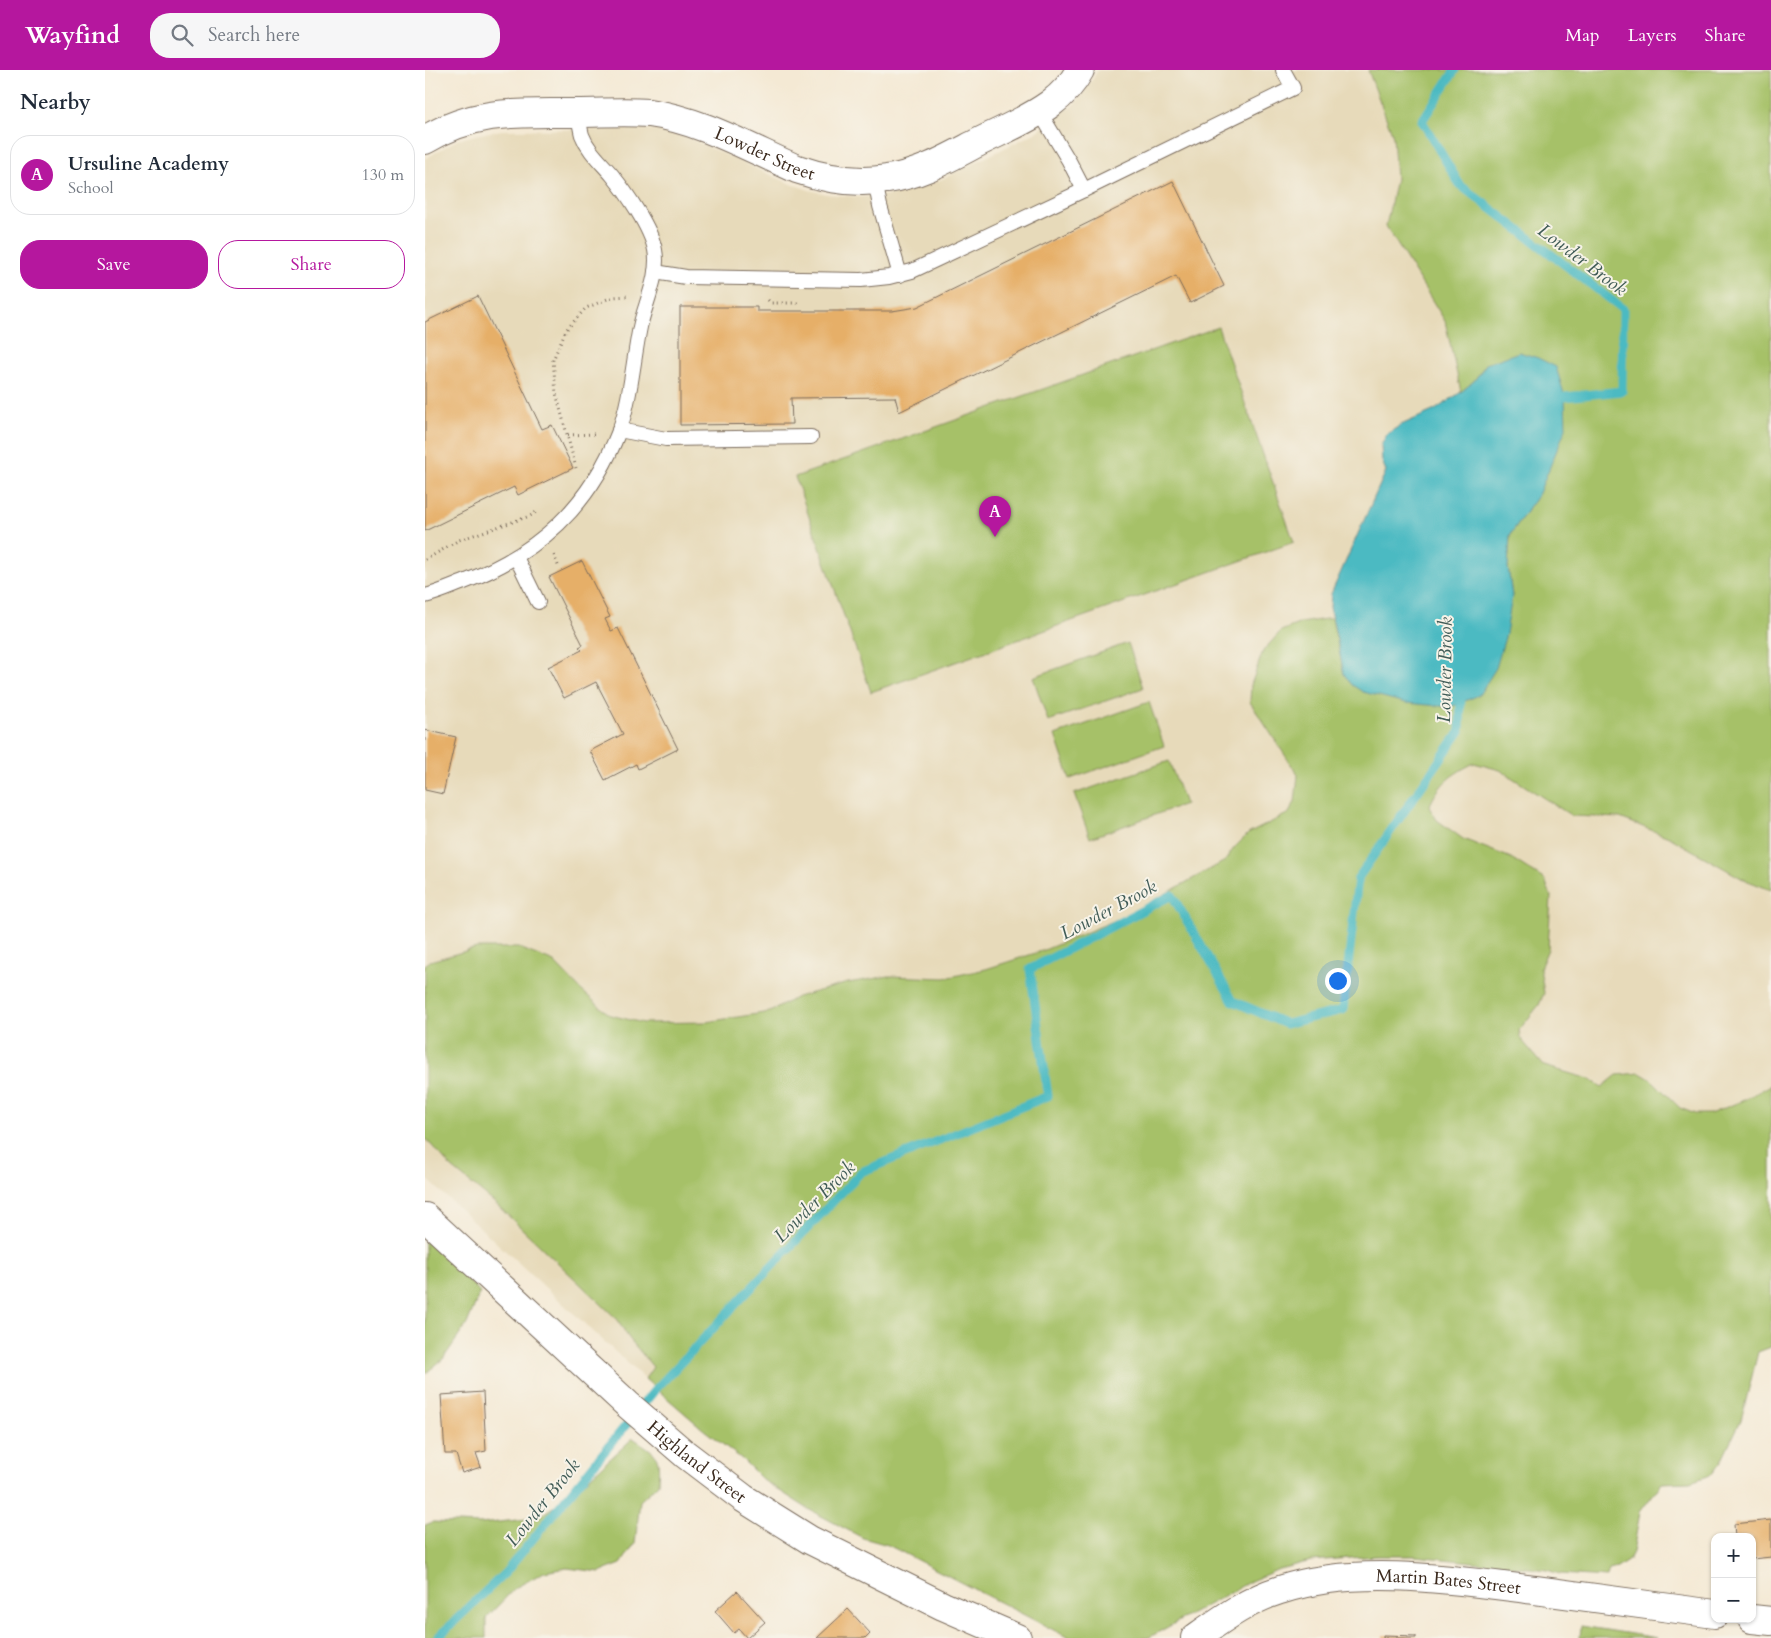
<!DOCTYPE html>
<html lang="en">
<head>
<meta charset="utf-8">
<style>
	:root { --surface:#fff; --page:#f6f6f7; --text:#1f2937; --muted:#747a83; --line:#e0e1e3; --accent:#b5179e }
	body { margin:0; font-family:Cardo,serif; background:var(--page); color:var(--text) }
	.controls { position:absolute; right:15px; bottom:15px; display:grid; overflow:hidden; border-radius:10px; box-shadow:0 1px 4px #0004 }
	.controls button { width:45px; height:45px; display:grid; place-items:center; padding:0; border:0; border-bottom:1px solid var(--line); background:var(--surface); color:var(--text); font:25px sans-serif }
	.you { position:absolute; left:912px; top:910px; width:18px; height:18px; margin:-12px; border:4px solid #fff; border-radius:50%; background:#1a73e8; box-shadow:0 0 0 8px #1a73e833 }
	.badge { display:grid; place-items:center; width:32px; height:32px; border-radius:50%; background:var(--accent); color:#fff; font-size:16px; font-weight:700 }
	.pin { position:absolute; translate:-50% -41px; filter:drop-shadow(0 1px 2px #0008) }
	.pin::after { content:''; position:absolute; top:26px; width:18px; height:15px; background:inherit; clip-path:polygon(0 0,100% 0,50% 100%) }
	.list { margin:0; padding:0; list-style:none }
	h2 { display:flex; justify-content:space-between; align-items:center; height:65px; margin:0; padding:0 20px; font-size:21px }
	h2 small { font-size:16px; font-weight:400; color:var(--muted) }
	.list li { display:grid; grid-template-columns:32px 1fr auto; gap:15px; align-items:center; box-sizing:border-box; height:80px; margin:0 10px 10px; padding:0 10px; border:1px solid var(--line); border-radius:20px }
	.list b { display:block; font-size:19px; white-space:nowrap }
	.list p { margin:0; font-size:16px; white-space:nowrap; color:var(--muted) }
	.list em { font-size:16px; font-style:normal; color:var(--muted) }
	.actions { display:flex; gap:10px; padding:15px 20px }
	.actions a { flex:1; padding:11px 0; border:1px solid var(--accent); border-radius:20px; text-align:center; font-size:18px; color:var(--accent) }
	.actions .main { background:var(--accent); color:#fff }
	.icon { flex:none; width:28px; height:28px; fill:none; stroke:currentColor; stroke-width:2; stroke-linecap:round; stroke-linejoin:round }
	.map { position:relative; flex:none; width:1346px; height:1568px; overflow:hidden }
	header { display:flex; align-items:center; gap:30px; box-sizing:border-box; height:70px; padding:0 25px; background:var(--accent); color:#fff }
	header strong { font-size:24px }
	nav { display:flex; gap:28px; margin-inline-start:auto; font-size:18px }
	.search { width:350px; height:45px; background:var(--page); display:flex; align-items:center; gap:12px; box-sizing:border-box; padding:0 18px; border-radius:20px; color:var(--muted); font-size:19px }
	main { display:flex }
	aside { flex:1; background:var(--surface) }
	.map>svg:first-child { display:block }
	.built { fill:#e7daba }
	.green { fill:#a6c168; stroke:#707643 }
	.water { fill:#4bbac2; stroke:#437270 }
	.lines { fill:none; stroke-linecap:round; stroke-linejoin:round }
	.stream { stroke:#4bbac2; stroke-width:9 }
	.building { fill:#e6af68 }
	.service-casing { stroke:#7c6d5e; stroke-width:16 }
	.minor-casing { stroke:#7c6d5e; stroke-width:30 }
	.path { stroke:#7c6d5e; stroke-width:3; stroke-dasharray:1 4; stroke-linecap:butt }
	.service { stroke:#fff; stroke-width:14 }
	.minor { stroke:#fff; stroke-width:28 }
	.labels { text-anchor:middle; stroke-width:4; stroke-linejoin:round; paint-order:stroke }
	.street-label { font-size:18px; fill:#3b2a1e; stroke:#f7f3e8 }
	.water-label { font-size:19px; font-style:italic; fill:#415c57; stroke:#f7f3e8 }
</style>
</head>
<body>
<header>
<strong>Wayfind</strong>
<div class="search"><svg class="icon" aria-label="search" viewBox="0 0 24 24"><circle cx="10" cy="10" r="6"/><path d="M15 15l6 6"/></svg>Search here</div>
<nav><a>Map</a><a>Layers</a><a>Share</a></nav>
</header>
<main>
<aside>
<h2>Nearby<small></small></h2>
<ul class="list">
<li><span class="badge">A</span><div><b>Ursuline Academy</b><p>School</p></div><em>130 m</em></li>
</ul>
<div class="actions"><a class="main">Save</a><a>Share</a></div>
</aside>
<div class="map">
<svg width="1346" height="1568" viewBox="0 0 1346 1568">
	<rect width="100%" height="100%" fill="#f7f3e8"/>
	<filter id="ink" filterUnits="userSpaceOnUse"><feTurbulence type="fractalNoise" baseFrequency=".02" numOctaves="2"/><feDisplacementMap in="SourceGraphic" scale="10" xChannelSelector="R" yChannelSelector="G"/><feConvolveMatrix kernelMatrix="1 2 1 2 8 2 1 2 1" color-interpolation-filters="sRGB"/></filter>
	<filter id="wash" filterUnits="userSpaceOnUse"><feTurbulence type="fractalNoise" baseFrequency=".0096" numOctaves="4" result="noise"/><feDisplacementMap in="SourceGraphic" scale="20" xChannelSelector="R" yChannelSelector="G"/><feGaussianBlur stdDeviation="1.12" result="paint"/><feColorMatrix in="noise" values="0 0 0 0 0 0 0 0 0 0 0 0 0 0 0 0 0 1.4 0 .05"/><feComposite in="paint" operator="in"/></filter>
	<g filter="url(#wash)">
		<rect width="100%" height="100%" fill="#f4e9d4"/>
		<path class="built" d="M673,0H1346V1016L1240,1309L509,924L220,1309L0,1107V89L32,70L55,64L77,60L222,59L244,62L263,68L366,114L384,120L402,124L435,127L465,125L482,122L511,112L608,64L647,36L658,25Z"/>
		<g class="green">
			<path d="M943,0H1346V820L1318,809L1244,767L1195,748L1147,746L1075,700L1049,693C1026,705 1015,712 1004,737L1012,750L1038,769L1086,788L1120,810L1126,826L1123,879L1115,898L1119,923L1114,935L1094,960L1095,968L1119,996L1164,1009L1177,1017L1192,1005L1215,1003L1227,1010L1255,1038L1270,1044H1285L1319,1030L1346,1015V1277L1333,1282L1316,1350L1296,1392L1286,1405L1265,1412L1237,1413L1215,1442L1208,1482L1204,1490L1192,1498L1184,1500L1182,1507L1135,1504L1122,1500L990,1486H952L886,1491L854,1499L826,1511L723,1568H644L463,1475L438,1468L383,1439L338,1410L317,1389L279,1360L220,1309L228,1297L203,1267L193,1250L71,1134L26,1097L0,1068V895L5,891L52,878H94L129,892L157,921L185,945L218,953L281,952L345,942L372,927L423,913L464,906L520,908L561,899L617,881L698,847L800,791L809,778L823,764L864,743L870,732L873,705L825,632L826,615L838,581L856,561L876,553L907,548L919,604L1087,526L1083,497L1085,465L1114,423L1061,294L1049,311L1036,322L1020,251L961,156L971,109L968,66Z"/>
			<path d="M793,257L869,472L446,622L370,407Z"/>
			<path d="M703,573L718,618L623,651L608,607Z"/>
			<path d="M724,632L739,676L645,709L630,665Z"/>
			<path d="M744,691L760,734L665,768L649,724Z"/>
			<path d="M0,1169L55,1222L42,1254L18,1289L0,1304Z"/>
			<path d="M208,1368C233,1385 235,1383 233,1414L215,1431L210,1473L196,1494L175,1502L142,1498L119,1502L90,1518L61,1548V1568H0V1455L8,1452L55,1454L112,1448L143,1427Z"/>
			<path d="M1156,1556L1232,1568H1155Z"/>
		</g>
		<path class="water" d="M1094,282L1113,288L1131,297L1140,327L1141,358L1114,423L1085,465L1083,497L1087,526L1081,564L1071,598L1054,625L1026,637L981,633L938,622L927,615L919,604L905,537L906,524L961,401L957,391L956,375L962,364L976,355L1010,340L1036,322L1049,311L1061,294Z"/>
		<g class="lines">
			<g class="stream">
				<path d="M1030,0L997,51L1035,115L1198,239L1197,321L1130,328"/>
				<path d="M12,1568L80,1503L229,1321L436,1102L623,1026L605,899L747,825L808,931L861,954L918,940L933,808L1035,661L1036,623"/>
			</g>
		</g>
		<g id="blocks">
			<g class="building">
				<path d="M748,111L799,216L765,233L751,206L474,342L470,327L366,328L367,354L255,355V237H332V241H467L492,237Z"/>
				<path d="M53,226L117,359L127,355L148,398L93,425L89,417L0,461V252Z"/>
				<path d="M157,491L185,547L180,549L186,561L193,558L253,679L213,699L211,694L180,710L165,681L198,664L171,612L139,628L123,597L157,580L154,577L158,575L124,507Z"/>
				<path d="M0,660L31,667L18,724L0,720Z"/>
				<path d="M58,1322L61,1381L51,1383L56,1397L37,1403L31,1384H20L16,1325Z"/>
				<path d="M1346,1450V1487L1327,1489V1467H1310L1309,1454Z"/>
				<path d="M312,1521L340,1552L322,1568L314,1559L309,1563L290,1541Z"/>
				<path d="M423,1539L445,1563L440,1568H392Z"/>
				<path d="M958,1565L991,1566V1568H958Z"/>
			</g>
		</g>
	</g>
	<g filter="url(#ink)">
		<use href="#blocks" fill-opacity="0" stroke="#7c6d5e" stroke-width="1"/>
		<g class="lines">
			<defs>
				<g id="service">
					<path d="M614,41L644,91L659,120"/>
					<path d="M450,111L455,136L475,205"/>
					<path d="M230,202L261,207L436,210L464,207L487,201L659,120L868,18L858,0"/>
					<path d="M194,360L241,369L386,367"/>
					<path d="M91,487L113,532"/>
					<path d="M0,526C13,523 26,517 39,512C114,483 165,436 194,361C206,328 208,291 215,257C220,233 235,205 230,180C226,158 201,122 187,105C176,92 163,81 157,65C155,58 154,50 153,43"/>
				</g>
				<g id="minor">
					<path id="s1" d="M0,70C51,39 94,43 152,43C176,43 200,41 224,43C276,50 324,78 372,99C401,109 431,114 462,109C495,105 525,87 554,72C578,60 603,50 625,34C637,25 648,13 655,0"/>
					<path id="s2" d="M0,1147L202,1334L260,1384L318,1428L385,1470L518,1536L592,1568"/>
					<path d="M1327,1549L1346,1551"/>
					<path id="s3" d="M770,1568C797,1549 823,1530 855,1520C930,1494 1032,1510 1110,1520C1170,1528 1230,1536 1290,1544"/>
				</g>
			</defs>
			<use href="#service" class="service-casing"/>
			<use href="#minor" class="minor-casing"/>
			<g class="path">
				<path d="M343,230L346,233H375"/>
				<path d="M143,365L170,364"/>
				<path d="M151,398L131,323L128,290L141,260L161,238L187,227L203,226"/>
				<path d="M129,485L134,498"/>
				<path d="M0,490L34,470L105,446L113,441"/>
			</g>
			<use href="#service" class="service"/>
			<use href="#minor" class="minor"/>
		</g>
	</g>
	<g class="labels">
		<g class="street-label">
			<text dy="6" stroke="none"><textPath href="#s1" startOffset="352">Lowder Street</textPath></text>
			<text dy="6" stroke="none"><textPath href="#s2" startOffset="366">Highland Street</textPath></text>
			<text dy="6" stroke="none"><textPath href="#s3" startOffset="268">Martin Bates Street</textPath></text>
		</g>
		<g class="water-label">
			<text transform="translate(1158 189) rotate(37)" y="7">Lowder Brook</text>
			<text transform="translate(1019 600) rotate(-89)" y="7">Lowder Brook</text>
			<text transform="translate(683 839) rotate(-28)" y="7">Lowder Brook</text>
			<text transform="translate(389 1131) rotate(-45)" y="7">Lowder Brook</text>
			<text transform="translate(117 1432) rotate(-51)" y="7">Lowder Brook</text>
		</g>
	</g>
</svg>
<div class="controls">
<button>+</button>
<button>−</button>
</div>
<div class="you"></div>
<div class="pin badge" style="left:570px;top:467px">A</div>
</div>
</main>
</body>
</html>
